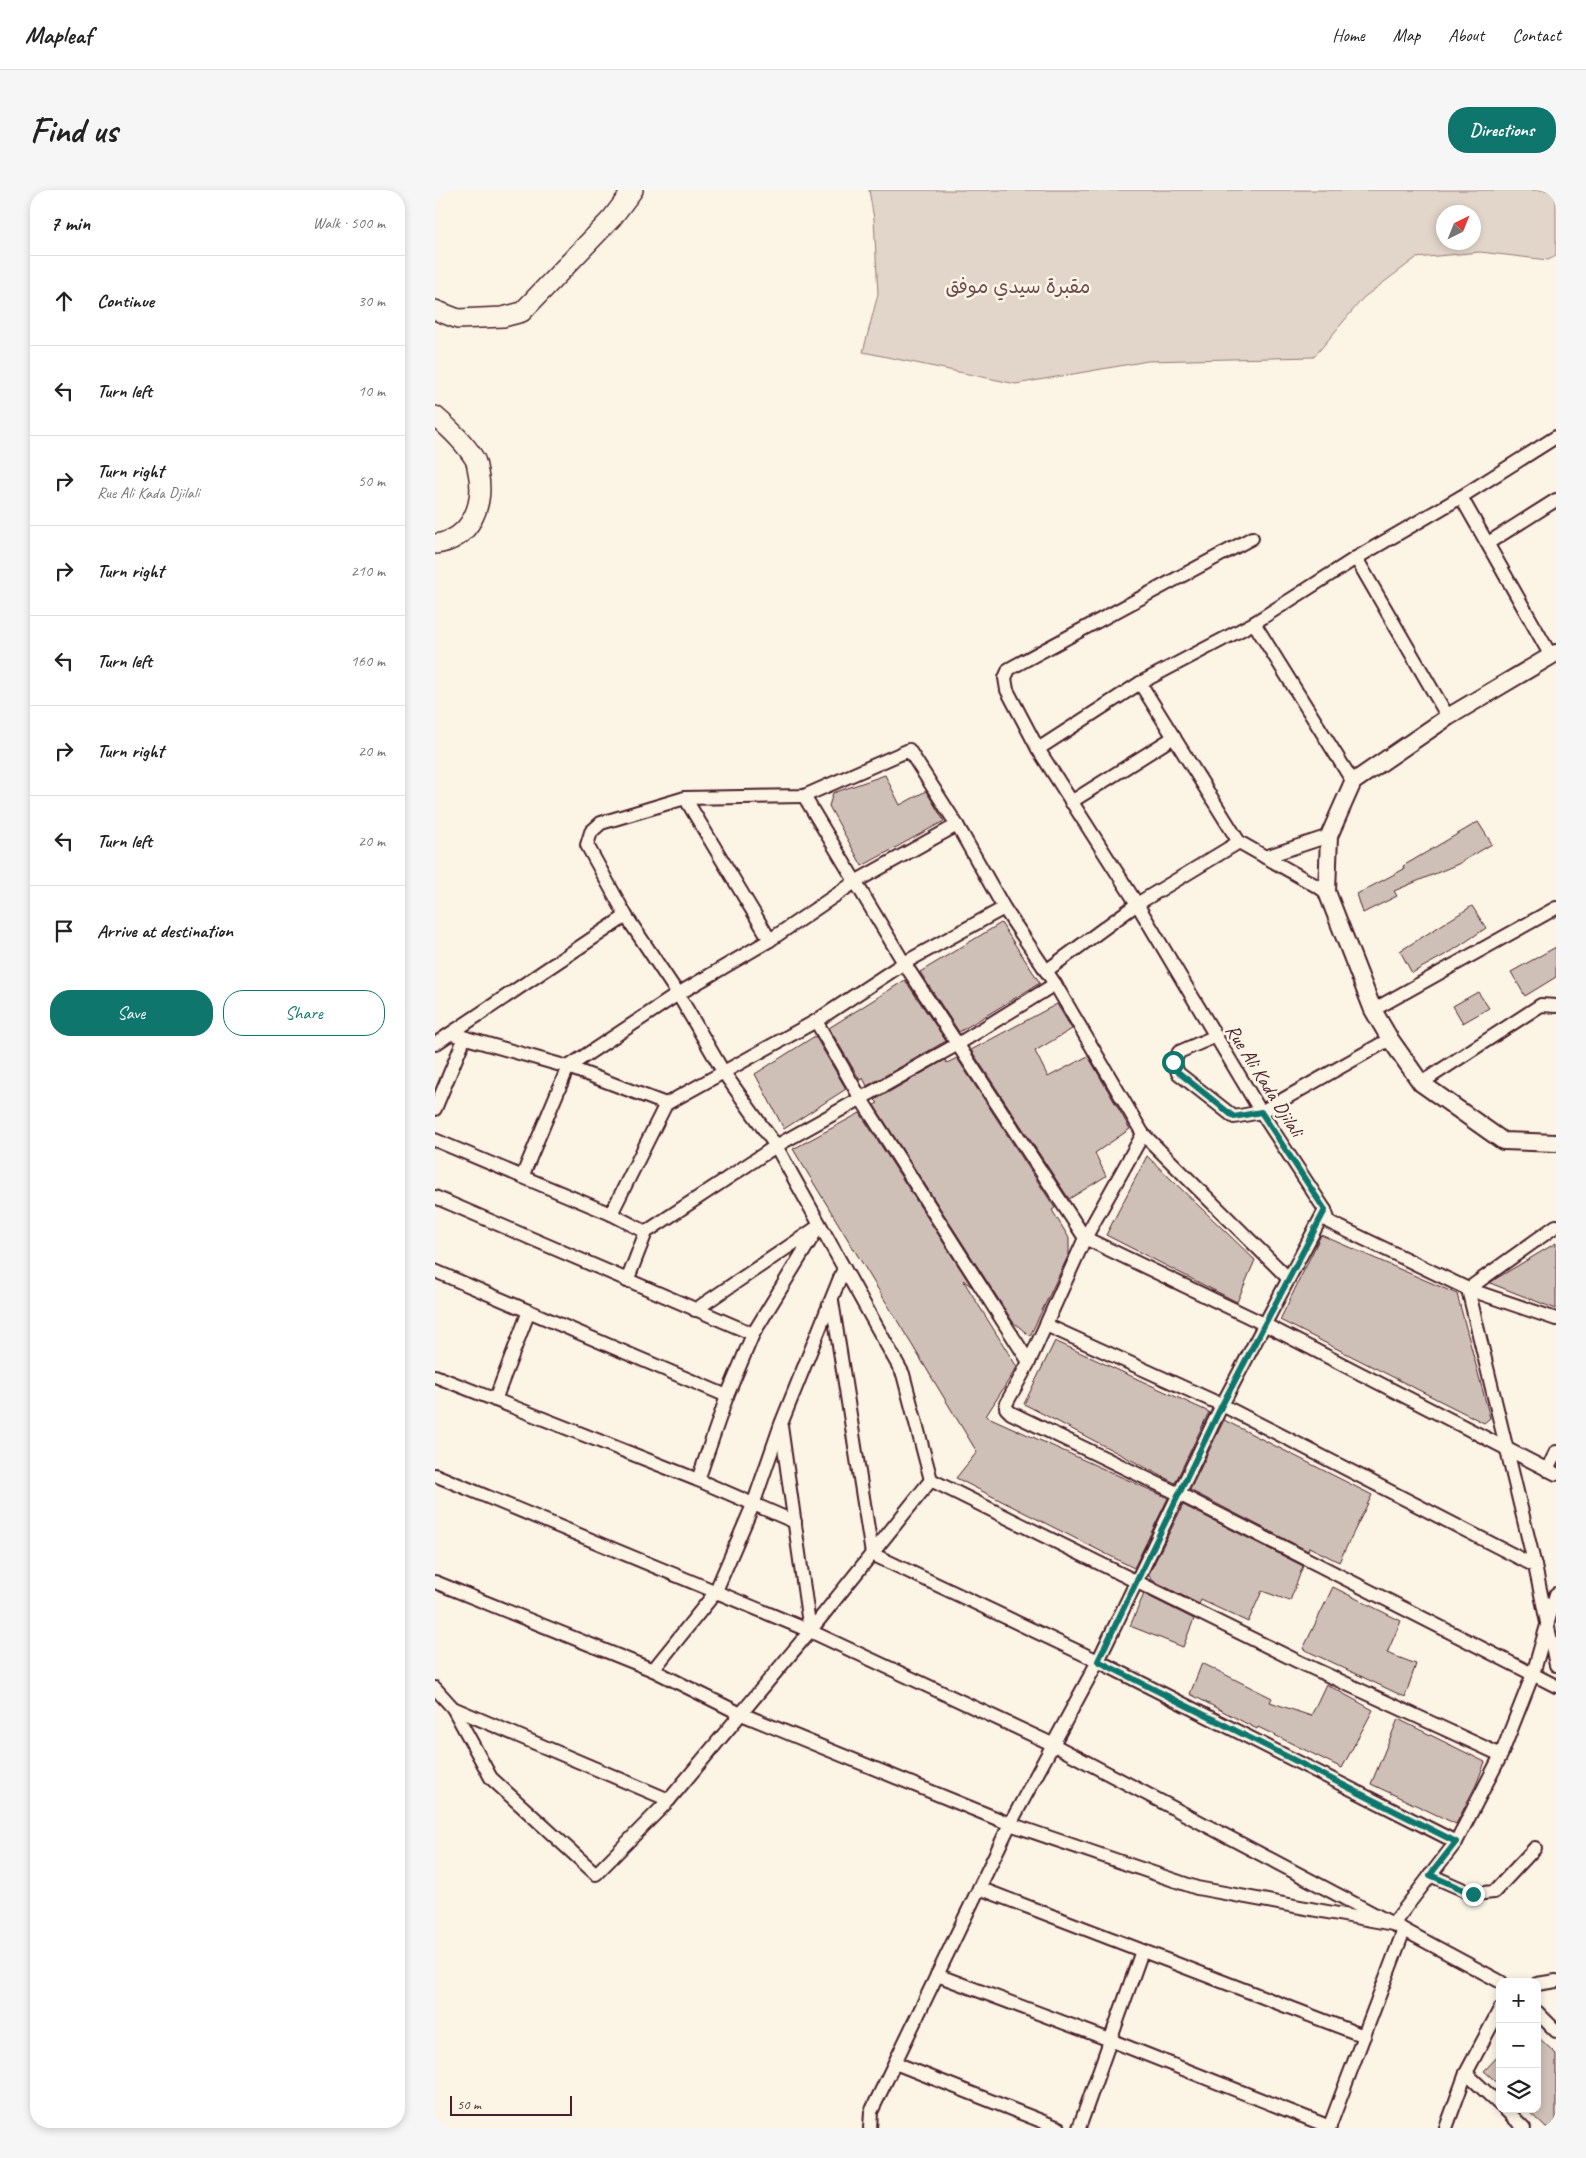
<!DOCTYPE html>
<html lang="en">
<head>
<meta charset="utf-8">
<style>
	:root { --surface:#fff; --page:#f6f6f6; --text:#222; --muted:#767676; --line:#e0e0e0; --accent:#0f766e }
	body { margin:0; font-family:Caveat,"Playpen Sans Arabic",sans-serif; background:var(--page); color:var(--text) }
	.controls { position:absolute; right:15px; bottom:15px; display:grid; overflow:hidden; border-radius:10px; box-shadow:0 2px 8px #0003 }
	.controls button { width:45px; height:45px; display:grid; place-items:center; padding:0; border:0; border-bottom:1px solid var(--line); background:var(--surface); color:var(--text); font:25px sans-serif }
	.compass { position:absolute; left:1001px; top:15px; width:45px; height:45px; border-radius:50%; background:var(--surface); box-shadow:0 2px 8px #0003; rotate:43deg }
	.scale { position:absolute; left:15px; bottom:12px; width:122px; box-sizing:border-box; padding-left:5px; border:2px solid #4a1f2b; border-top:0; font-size:14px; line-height:18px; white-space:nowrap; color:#4a1f2b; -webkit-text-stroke:4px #fcf5e5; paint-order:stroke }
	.stop { position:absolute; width:15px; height:15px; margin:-11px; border:4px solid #0f766e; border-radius:50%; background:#fff }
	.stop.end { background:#0f766e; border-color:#fff; box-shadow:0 1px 5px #0008 }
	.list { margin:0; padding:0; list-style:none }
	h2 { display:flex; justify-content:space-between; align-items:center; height:65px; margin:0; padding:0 20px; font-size:21px }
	h2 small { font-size:16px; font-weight:400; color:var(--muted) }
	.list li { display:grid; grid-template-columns:32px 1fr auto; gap:15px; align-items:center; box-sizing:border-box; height:90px; padding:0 20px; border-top:1px solid var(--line) }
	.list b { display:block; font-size:19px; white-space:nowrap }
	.list p { margin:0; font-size:16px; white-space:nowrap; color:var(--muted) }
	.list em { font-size:16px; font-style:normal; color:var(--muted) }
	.actions { display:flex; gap:10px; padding:15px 20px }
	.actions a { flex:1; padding:11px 0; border:1px solid var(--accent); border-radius:20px; text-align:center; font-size:18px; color:var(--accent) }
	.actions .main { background:var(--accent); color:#fff }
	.icon { flex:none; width:28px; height:28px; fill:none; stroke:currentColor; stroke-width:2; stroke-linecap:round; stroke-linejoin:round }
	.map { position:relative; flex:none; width:1121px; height:1938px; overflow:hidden; border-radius:20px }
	header { display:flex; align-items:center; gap:30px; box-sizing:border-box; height:70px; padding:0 25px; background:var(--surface); border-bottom:1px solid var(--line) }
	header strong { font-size:24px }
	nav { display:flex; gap:28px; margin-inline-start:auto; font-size:18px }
	.intro { display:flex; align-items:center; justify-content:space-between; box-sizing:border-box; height:120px; padding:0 30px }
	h1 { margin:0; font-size:35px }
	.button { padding:12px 22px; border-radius:20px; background:var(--accent); color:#fff; font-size:18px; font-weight:700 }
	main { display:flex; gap:30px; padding:0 30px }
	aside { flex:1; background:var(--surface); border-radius:20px; box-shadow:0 2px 8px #0003 }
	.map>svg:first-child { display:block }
	.green { fill:#e2d5ca; stroke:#967a7a; fill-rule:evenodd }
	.building { fill:#cfc0b7; stroke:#4a1f2b }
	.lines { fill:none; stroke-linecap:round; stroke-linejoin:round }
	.minor-casing { stroke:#4a1f2b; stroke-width:16 }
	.tertiary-casing { stroke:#4a1f2b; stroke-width:20 }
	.secondary-casing { stroke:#4a1f2b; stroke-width:22 }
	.minor { stroke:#fcf5e5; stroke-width:12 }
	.tertiary { stroke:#fcf5e5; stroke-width:16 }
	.secondary { stroke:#fcf5e5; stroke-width:19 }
	.route { stroke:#0f766e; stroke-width:6 }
	.labels { text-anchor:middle; stroke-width:5; stroke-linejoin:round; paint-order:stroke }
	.park-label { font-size:20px; fill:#704c53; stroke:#fcf5e5 }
	.street-label { font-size:20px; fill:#4a1f2b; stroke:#fcf5e5 }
</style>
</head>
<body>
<header>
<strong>Mapleaf</strong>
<nav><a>Home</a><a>Map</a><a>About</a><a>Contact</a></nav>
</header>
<div class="intro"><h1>Find us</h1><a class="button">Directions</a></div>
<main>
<aside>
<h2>7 min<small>Walk · 500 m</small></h2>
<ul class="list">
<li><svg class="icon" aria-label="ahead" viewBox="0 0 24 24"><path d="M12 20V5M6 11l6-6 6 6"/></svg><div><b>Continue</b></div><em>30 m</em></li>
<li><svg class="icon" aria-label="left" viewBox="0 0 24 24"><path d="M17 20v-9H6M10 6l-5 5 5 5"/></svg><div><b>Turn left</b></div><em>10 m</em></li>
<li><svg class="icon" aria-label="right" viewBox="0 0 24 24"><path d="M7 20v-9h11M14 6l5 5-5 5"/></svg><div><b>Turn right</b><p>Rue Ali Kada Djilali</p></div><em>50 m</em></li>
<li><svg class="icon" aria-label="right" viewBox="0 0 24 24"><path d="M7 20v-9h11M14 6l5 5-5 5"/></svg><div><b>Turn right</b></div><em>210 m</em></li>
<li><svg class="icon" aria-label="left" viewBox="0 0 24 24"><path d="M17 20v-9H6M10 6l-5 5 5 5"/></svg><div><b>Turn left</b></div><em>160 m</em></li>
<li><svg class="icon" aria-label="right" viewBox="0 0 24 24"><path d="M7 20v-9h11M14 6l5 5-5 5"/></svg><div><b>Turn right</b></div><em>20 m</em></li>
<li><svg class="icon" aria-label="left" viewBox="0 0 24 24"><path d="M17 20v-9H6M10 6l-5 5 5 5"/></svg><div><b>Turn left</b></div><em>20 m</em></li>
<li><svg class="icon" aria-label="arrive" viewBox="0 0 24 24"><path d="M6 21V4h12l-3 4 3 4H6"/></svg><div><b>Arrive at destination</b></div></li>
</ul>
<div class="actions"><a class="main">Save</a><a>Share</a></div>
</aside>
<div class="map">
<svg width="1121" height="1938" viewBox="0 0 1121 1938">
	<rect width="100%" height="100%" fill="#fcf5e5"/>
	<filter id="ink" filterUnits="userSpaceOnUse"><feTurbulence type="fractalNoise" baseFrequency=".02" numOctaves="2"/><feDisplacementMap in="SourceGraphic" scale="10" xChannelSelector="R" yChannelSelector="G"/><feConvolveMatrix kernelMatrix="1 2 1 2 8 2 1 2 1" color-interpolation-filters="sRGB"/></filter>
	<g filter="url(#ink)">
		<path class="green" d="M434,0H1121V66L1113,70L1045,62L981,68L928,108L879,167L713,171L581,194L428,162L443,104L439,29ZM1008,22H1038V52H1008Z"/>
		<g class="building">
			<path d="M450,585L465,615L491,601L509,631L427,676L394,616L398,603Z"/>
			<path d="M1043,632L1057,654L1023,674L959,701L962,706L928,723L922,704L969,679L968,676Z"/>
			<path d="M1037,716L1051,738L1017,761L977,783L965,761Z"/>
			<path d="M566,733L605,793L524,842L485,782Z"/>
			<path d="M1121,757V787L1090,806L1076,782Z"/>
			<path d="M470,790L511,851L432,896L428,888L425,890L394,838Z"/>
			<path d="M1043,802L1054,818L1028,833L1018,816Z"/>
			<path d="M622,814L637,839L600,861L613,887L653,866L695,939L660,963L671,986L634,1009L536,860Z"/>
			<path d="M380,846L411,899L349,939L320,884Z"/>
			<path d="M522,868L620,1018L617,1020L634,1048V1064L595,1146L578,1132L439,915L443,913L440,910L510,870L512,873Z"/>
			<path d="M425,923L537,1097L528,1090L582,1177L551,1226L733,1308L699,1378L521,1288L542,1262L358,959Z"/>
			<path d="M712,966L820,1070L802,1112L671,1045Z"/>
			<path d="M886,1045L1022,1104L1055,1228L1049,1233L845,1130Z"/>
			<path d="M1121,1053V1119L1055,1093L1062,1088Z"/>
			<path d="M620,1151L774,1222L740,1293L589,1214Z"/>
			<path d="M789,1230L937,1305L904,1372L874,1357L873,1361L755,1300Z"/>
			<path d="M748,1315L868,1376L855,1411L827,1401L813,1432L766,1410L764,1414L715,1389L716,1387L713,1386Z"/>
			<path d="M898,1397L966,1431L952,1463L981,1474L970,1507L868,1459Z"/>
			<path d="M709,1404L759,1429L748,1457L695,1436Z"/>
			<path d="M767,1473L837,1508L835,1512L876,1526L891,1494L938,1520L907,1578L823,1537L822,1539L755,1504Z"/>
			<path d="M963,1529L1050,1572L1041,1595L1021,1634L936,1594Z"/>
			<path d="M1102,1846L1121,1864V1933L1116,1938H1111L1091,1919H1102Z"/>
			<path d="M1065,1864V1895L1049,1881Z"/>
		</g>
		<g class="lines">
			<defs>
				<g id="minor">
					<path d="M1026,307L1116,466"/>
					<path d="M817,348L574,479L570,488L572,500L603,559L702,714L826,922L890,1020L894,1032L1033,1099L1121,1129"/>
					<path d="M1053,353L1121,310"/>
					<path d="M921,368L1013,527"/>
					<path d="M819,433L918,592"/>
					<path d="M705,493L804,652L892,702"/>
					<path d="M603,559L705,493L819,433L921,368L1026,307L1121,247"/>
					<path d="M369,606L469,773L650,1048L829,1134L1121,1284"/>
					<path d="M250,608L335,750"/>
					<path d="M636,612L739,547"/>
					<path d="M830,667L894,646"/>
					<path d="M611,781L702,714L804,652"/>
					<path d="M938,820L1121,718"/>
					<path d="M381,831L426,909L594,1172"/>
					<path d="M17,844L133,877L231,914"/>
					<path d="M781,846L744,862L739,872L743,883L799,927L826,922L955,849"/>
					<path d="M0,854L191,726"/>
					<path d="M986,893L1106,815L1121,816"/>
					<path d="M0,919L30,847"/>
					<path d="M708,944L650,1048L594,1172L571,1214V1218L576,1223L746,1305L1121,1496"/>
					<path d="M0,950L176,1024L211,1042"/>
					<path d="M87,987L133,877L243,804L335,750L420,692L522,635"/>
					<path d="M0,1007L318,1144"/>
					<path d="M176,1024L231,914L381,831L469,773L569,718"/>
					<path d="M1121,1036L1033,1099L1100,1376L1121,1475"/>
					<path d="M0,1081L292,1206"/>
					<path d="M852,1087L708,944L620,794L569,718L522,635L474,560L369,606L250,608L166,633L156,642L152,655L191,726L243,804L289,883L341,956L468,1184L496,1290L862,1471L1066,1565"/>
					<path d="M192,1091L211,1042L341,956L523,854L620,794"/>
					<path d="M397,1111L437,1364L663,1471L1021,1652"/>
					<path d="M260,1120L384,1036L318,1144L292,1206L263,1290"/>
					<path d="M611,1135L787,1215L1100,1376"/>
					<path d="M0,1186L263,1290L360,1332"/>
					<path d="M60,1210L94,1121"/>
					<path d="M346,1236L375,1441"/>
					<path d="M1112,1280L1121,1262"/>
					<path d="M0,1285L375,1441L617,1554L958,1734L1021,1652L1066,1565L1098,1484L1121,1404"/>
					<path d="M0,1392L218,1480L304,1523L575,1634L762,1698L958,1734L1066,1792"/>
					<path d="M218,1480L280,1403L318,1315L346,1234L409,1078"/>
					<path d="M0,1498L18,1518L56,1588L161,1684L234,1610L375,1441L496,1290"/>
					<path d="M18,1518L234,1610"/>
					<path d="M995,1685L1038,1704L1059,1702L1100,1658"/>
					<path d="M544,1698L929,1846"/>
					<path d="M502,1785L675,1850L895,1937"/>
					<path d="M1102,1794L1121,1791"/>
					<path d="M1102,1822L1121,1841"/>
					<path d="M460,1873L624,1938"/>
					<path d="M1031,1883L1065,1915"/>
					<path d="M1070,1919L1089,1938"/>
					<path d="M435,1938L436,1922L575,1634L663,1471L787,1215L890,1020"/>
					<path d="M644,1938L707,1761"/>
					<path d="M894,1938L969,1740"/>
					<path d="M1011,1938L1031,1883L1065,1819"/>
				</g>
				<path id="tertiary" d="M1121,463L1013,527L918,592L894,646L892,702L938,820L955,849L986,893L1068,951L1121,953"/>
				<g id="secondary">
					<path d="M0,120L23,129L68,127L87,122L177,28L198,0"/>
					<path d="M0,226C14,238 29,252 39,268C42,272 42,278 43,282C50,314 36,350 0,354"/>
				</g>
			</defs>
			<use href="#minor" class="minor-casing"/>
			<use href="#tertiary" class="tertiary-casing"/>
			<use href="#secondary" class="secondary-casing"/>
			<use href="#minor" class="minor"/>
			<use href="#tertiary" class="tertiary"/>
			<use href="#secondary" class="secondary"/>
		</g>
	</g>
	<g class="lines" filter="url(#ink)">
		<path class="route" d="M738,872L743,882L799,927L826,922L890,1020L787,1215L663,1471L1021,1652L995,1685L1038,1704"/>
	</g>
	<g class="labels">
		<g class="park-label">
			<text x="583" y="103">مقبرة سيدي موفق</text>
		</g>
		<g class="street-label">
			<text transform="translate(830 890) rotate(58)" y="7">Rue Ali Kada Djilali</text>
		</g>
	</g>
</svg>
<div class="controls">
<button>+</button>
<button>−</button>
<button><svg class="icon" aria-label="layers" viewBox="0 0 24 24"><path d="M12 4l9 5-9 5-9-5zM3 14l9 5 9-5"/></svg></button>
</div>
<svg class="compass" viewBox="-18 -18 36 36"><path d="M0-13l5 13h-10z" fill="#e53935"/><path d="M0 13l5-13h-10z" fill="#767676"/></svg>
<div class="scale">50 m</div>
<div class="stop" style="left:738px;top:872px"></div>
<div class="stop end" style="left:1038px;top:1704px"></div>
</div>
</main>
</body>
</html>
